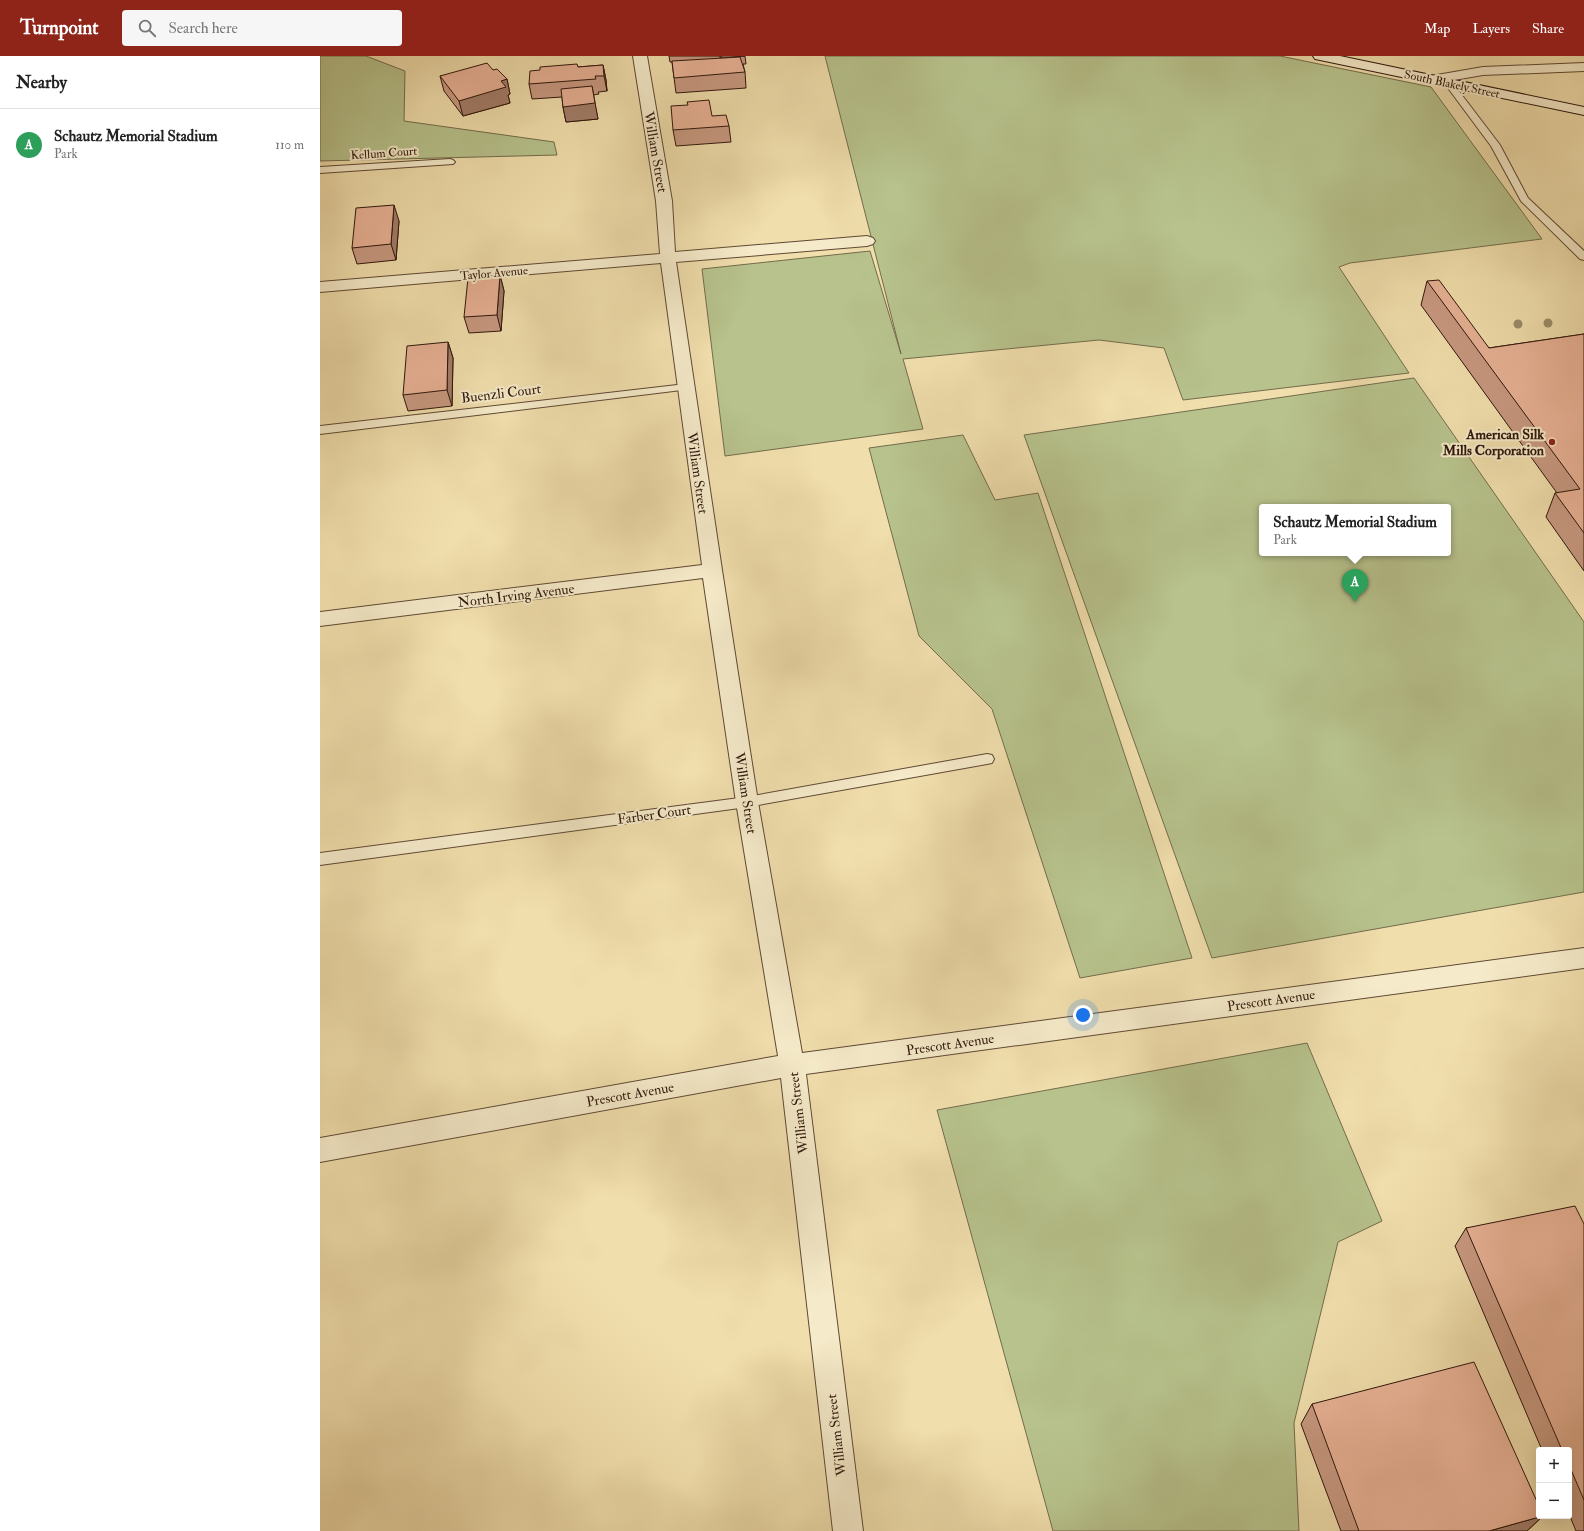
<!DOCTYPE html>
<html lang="en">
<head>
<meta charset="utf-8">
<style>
	:root { --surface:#fff; --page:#f6f6f6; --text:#222; --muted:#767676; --line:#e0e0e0; --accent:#8f2418 }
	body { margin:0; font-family:"IM FELL Double Pica",serif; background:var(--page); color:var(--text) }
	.controls { position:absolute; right:12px; bottom:12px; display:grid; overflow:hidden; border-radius:4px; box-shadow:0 4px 16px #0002 }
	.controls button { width:36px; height:36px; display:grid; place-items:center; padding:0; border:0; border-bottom:1px solid var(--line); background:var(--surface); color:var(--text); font:20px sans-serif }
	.you { position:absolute; left:763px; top:959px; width:14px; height:14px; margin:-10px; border:3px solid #fff; border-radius:50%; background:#1a73e8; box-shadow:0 0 0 6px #1a73e833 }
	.badge { display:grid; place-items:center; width:26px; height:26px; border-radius:50%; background:var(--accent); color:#fff; font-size:13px; font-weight:700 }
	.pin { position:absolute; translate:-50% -33px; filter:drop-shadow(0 1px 2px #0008) }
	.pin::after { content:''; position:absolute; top:21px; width:14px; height:12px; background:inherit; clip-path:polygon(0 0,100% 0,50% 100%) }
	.popup { position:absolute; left:939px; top:448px; width:192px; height:52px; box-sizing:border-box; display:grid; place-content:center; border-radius:4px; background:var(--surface); filter:drop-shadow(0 1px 3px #0005); font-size:13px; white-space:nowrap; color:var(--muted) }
	.popup b { font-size:15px; color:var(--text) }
	.popup::after { content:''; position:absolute; left:50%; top:100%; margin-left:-8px; border:8px solid transparent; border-top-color:var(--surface) }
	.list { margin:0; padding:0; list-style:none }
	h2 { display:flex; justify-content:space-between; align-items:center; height:52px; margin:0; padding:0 16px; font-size:17px }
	h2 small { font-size:13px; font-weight:400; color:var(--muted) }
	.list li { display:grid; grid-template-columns:26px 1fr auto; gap:12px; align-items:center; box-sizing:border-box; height:72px; padding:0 16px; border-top:1px solid var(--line) }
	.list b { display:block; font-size:15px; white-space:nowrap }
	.list p { margin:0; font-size:13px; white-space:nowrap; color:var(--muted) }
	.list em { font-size:13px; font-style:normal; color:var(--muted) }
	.icon { flex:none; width:22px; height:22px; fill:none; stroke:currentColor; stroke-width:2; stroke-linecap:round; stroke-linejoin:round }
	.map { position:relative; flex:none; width:1264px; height:1475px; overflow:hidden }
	header { display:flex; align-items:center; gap:24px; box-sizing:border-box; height:56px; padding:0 20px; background:var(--accent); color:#fff }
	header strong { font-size:19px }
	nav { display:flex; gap:22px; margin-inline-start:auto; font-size:14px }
	.search { width:280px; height:36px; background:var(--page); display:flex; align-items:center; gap:10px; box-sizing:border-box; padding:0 14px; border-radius:4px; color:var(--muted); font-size:15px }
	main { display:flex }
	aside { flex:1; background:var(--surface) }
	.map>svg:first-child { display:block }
	.green { fill:#b7c28c; stroke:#736c4c; fill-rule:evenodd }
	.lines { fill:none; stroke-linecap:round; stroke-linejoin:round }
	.service-casing { stroke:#5f4934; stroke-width:2 }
	.minor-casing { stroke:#5f4934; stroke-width:2 }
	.secondary-casing { stroke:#2f170c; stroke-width:2 }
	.service { fill:#f5eac9; fill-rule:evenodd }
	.minor { fill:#f5eac9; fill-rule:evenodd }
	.secondary { fill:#f5eac9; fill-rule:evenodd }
	.tree { fill:#9c8d69 }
	.wall { fill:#c89981; stroke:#2f170c }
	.shaded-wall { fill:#a27d69; stroke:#2f170c }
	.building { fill:#e8b296; stroke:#2f170c }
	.poi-dot { fill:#8f2418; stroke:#f5eac9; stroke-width:1.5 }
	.labels { text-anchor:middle; stroke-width:4; stroke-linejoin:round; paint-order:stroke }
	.far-street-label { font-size:12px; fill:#2f170c; stroke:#f5eac9 }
	.street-label { font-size:14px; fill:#2f170c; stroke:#f5eac9 }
	.poi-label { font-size:14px; font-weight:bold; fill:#2f170c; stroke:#f5eac9; text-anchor:end }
</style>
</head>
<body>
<header>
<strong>Turnpoint</strong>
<div class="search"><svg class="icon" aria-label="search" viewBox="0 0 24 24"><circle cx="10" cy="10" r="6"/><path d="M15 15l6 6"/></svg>Search here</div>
<nav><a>Map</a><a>Layers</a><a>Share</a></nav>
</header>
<main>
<aside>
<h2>Nearby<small></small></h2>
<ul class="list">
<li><span class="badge" style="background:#2e9e5b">A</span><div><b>Schautz Memorial Stadium</b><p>Park</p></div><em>110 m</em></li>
</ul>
</aside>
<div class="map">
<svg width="1264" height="1475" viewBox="0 0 1264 1475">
	<rect width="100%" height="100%" fill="#f0deac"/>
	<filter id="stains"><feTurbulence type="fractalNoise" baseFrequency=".005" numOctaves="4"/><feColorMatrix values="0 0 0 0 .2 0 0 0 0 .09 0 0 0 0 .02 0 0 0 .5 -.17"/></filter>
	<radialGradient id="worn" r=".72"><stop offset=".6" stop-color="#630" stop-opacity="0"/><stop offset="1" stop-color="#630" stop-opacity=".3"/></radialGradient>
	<g class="green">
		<path d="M0,0H46L85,15L84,65L234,86L237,99L0,105Z"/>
		<path d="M505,0H960L1111,31L1222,183L1030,207L1019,211L1089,317L863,344L844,292L779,284L583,303L603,373L405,400L382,213L550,195L581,298Z"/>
		<path d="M1094,322L1264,566V836L892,902L704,379ZM942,451H1128V497H942Z"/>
		<path d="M643,379L675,444L718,437L872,902L760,922L672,653L599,580L549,392Z"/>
		<path d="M987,987L1062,1165L1018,1186L974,1367L979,1475H733L617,1054Z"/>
	</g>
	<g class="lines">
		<defs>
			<g id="service">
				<path d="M1129,25L1132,26L1180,89L1208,142L1264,195V204L1260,203L1201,145L1171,90L1125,28Z"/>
				<path d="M130,103L133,104L135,106L133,108L0,117V111Z"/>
				<path d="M366,328L370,329L372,331L370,333L0,378V370Z"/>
				<path d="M667,698L672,699L674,703L672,707L667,708L427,751L0,809V797L427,741Z"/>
			</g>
			<g id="minor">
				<path d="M313,0H327L352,145L355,196L547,180L553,182L555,185L553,188L547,190L356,206L402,514L438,746L482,997L1264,892V912L486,1018L543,1475H513L461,1022L0,1106V1082L458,1000L416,746L383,522L0,570V556L382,509L341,207L0,236V226L340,198L336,145Z"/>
				<path d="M1264,7V15L1163,19L1111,28L1106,27L1104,24L1106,21L1111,20L1163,11Z"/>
			</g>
			<path id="secondary" d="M993,0H1020L1264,51V59L1000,4L995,3Z"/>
		</defs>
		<use href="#service" class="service-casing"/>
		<use href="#minor" class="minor-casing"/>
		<use href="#secondary" class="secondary-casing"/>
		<use href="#service" class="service"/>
		<use href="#minor" class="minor"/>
		<use href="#secondary" class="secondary"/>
	</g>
	<g class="tree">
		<circle cx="1228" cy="267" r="4.5"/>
		<circle cx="1198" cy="268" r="4.5"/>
	</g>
	<g class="wall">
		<path d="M349,0H400V2H401V0H425L426,8H423L425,16L426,32L356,37L352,6H350Z"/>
		<path d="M283,9L286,24L287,35L278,36L279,38L273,39L278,63L246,66L243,51L242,41L212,43L209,28L220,14Z"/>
		<path d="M173,14L187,23L190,38L188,39L190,47L143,60L124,35L120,20Z"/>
		<path d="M392,60L409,70L411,86L356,90L353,74Z"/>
		<path d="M79,165L76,204L37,208L32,192Z"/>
		<path d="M180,219L184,235L181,275L149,277L144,261Z"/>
		<path d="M1107,225L1169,292L1264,278V515L1226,461L1235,437H1237L1101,249Z"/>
		<path d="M128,286L133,302L132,350L88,355L83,339Z"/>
		<path d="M1264,1168V1475H1256L1249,1458V1394H1222L1135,1190L1146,1172Z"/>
		<path d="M992,1348L1223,1460L1207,1475H1021L981,1368Z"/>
	</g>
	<g class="shaded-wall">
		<path d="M283,9L286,24L287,35L284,20Z"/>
		<path d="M187,23L190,38L188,39L190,47L143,60L139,45L181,25Z"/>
		<path d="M272,30L278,63L246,66L243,51Z"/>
		<path d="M74,149L79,165L76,204L71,188Z"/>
		<path d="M180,219L184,235L181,275L177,259Z"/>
		<path d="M128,286L133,302L132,350L127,334Z"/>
		<path d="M1223,1460L1207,1475H1169Z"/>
	</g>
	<g class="building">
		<path d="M401,0H425L402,2Z"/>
		<path d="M420,1L425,16L354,22L352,5Z"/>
		<path d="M167,7L173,14L177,13L187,23L181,25L186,31L139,45L120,20Z"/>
		<path d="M257,8L258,11L283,9L284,20H275L276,23L209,28L210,15L220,14V11Z"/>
		<path d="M272,30L275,47L243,51L241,33Z"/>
		<path d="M389,44L392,60L406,59L409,70L353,74L351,50L368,49L367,46Z"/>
		<path d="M74,149L71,188L32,192L36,152Z"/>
		<path d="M180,219L177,259L144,261L148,222Z"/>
		<path d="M1119,224L1169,292L1264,278V477L1235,437L1260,433L1107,225Z"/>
		<path d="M128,286L127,334L83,339L87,290Z"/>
		<path d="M1255,1150L1264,1168V1444L1249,1409V1394H1242L1146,1172Z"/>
		<path d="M1154,1306L1219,1450V1460H1223L1169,1475H1039L992,1348Z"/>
	</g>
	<circle class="poi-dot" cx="1232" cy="386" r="4"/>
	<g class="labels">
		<g class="far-street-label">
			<text transform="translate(1132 28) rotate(12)" y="4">South Blakely Street</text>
			<text transform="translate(64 97) rotate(-4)" y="4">Kellum Court</text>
			<text transform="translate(174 217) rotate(-5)" y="4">Taylor Avenue</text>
		</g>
		<g class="street-label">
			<text transform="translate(336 96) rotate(80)" y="5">William Street</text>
			<text transform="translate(181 337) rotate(-7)" y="5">Buenzli Court</text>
			<text transform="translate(378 417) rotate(82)" y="5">William Street</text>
			<text transform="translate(196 539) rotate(-7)" y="5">North Irving Avenue</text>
			<text transform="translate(426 737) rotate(81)" y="5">William Street</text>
			<text transform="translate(334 758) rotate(-8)" y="5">Farber Court</text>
			<text transform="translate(951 944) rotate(-8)" y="5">Prescott Avenue</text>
			<text transform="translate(630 988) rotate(-8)" y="5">Prescott Avenue</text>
			<text transform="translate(310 1038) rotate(-10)" y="5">Prescott Avenue</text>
			<text transform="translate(478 1057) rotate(-97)" y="5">William Street</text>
			<text transform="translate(516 1379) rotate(-97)" y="5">William Street</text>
		</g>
		<g class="poi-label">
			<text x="1224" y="383">American Silk<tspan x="1224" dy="16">Mills Corporation</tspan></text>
		</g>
	</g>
	<rect width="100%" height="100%" filter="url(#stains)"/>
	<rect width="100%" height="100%" fill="url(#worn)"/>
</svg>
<div class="controls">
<button>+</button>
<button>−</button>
</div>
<div class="you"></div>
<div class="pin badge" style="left:1035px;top:546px;background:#2e9e5b">A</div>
<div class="popup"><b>Schautz Memorial Stadium</b>Park</div>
</div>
</main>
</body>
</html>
